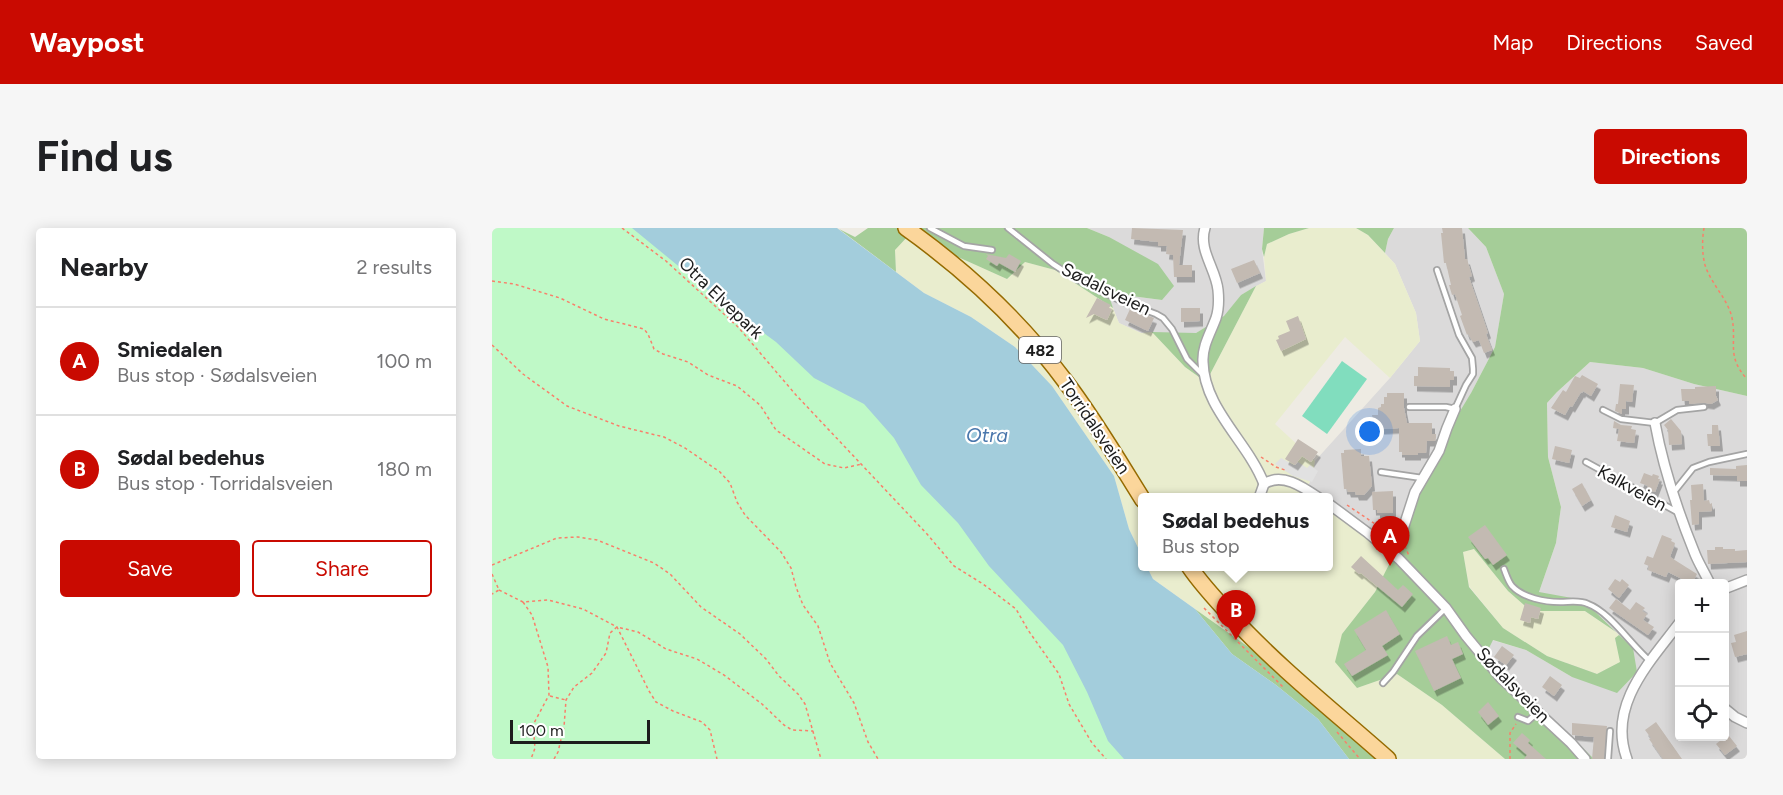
<!DOCTYPE html>
<html lang="en">
<head>
<meta charset="utf-8">
<style>
	:root { --surface:#fff; --page:#f6f6f6; --text:#202124; --muted:#757577; --line:#e0e0e0; --accent:#c90a01 }
	body { margin:0; font-family:Figtree,sans-serif; background:var(--page); color:var(--text) }
	.controls { position:absolute; right:18px; bottom:18px; display:grid; overflow:hidden; border-radius:6px; box-shadow:0 3px 15px #0003 }
	.controls button { width:54px; height:54px; display:grid; place-items:center; padding:0; border:0; border-bottom:2px solid var(--line); background:var(--surface); color:var(--text); font:30px sans-serif }
	.scale { position:absolute; left:18px; bottom:15px; width:140px; box-sizing:border-box; padding-left:6px; border:3px solid #1d1d1d; border-top:0; font-size:16px; line-height:21px; white-space:nowrap; color:#1d1d1d; -webkit-text-stroke:4px #fff; paint-order:stroke }
	.you { position:absolute; left:878px; top:204px; width:21px; height:21px; margin:-15px; border:4px solid #fff; border-radius:50%; background:#1a73e8; box-shadow:0 0 0 9px #1a73e833 }
	.badge { display:grid; place-items:center; width:39px; height:39px; border-radius:50%; background:var(--accent); color:#fff; font-size:20px; font-weight:700 }
	.pin { position:absolute; translate:-50% -50px; filter:drop-shadow(0 2px 3px #0008) }
	.pin::after { content:''; position:absolute; top:32px; width:21px; height:18px; background:inherit; clip-path:polygon(0 0,100% 0,50% 100%) }
	.popup { position:absolute; left:646px; top:265px; width:195px; height:78px; box-sizing:border-box; display:grid; place-content:center; border-radius:6px; background:var(--surface); filter:drop-shadow(0 2px 4px #0005); font-size:20px; white-space:nowrap; color:var(--muted) }
	.popup b { font-size:22px; color:var(--text) }
	.popup::after { content:''; position:absolute; left:50%; top:100%; margin-left:-12px; border:12px solid transparent; border-top-color:var(--surface) }
	.list { margin:0; padding:0; list-style:none }
	h2 { display:flex; justify-content:space-between; align-items:center; height:78px; margin:0; padding:0 24px; font-size:26px }
	h2 small { font-size:20px; font-weight:400; color:var(--muted) }
	.list li { display:grid; grid-template-columns:39px 1fr auto; gap:18px; align-items:center; box-sizing:border-box; height:108px; padding:0 24px; border-top:2px solid var(--line) }
	.list b { display:block; font-size:22px; white-space:nowrap }
	.list p { margin:0; font-size:20px; white-space:nowrap; color:var(--muted) }
	.list em { font-size:20px; font-style:normal; color:var(--muted) }
	.actions { display:flex; gap:12px; padding:18px 24px }
	.actions a { flex:1; padding:14px 0; border:2px solid var(--accent); border-radius:6px; text-align:center; font-size:21px; color:var(--accent) }
	.actions .main { background:var(--accent); color:#fff }
	.icon { flex:none; width:33px; height:33px; fill:none; stroke:currentColor; stroke-width:2; stroke-linecap:round; stroke-linejoin:round }
	.map { position:relative; flex:none; width:1255px; height:531px; overflow:hidden; border-radius:6px }
	header { display:flex; align-items:center; gap:36px; box-sizing:border-box; height:84px; padding:0 30px; background:var(--accent); color:#fff }
	header strong { font-size:28px }
	nav { display:flex; gap:33px; margin-inline-start:auto; font-size:21px }
	.intro { display:flex; align-items:center; justify-content:space-between; box-sizing:border-box; height:144px; padding:0 36px }
	h1 { margin:0; font-size:42px }
	.button { padding:15px 27px; border-radius:6px; background:var(--accent); color:#fff; font-size:21px; font-weight:700 }
	main { display:flex; gap:36px; padding:0 36px }
	aside { flex:1; background:var(--surface); border-radius:6px; box-shadow:0 3px 15px #0003 }
	.map>svg:first-child { display:block }
	.residential { fill:#dbdada; fill-rule:evenodd }
	.farmland { fill:#e9edce }
	.forest { fill:#a5cd98 }
	.park { fill:#bff9c7 }
	.pitch { fill:#81ddbe }
	.parking { fill:#e1e1e1 }
	.water { fill:#a3cddc }
	.building { fill:#c3bab2; filter:url(#shadow) }
	.lines { fill:none; stroke-linecap:round; stroke-linejoin:round }
	.service-casing { stroke:#a4a4a4; stroke-width:8 }
	.minor-casing { stroke:#a4a4a4; stroke-width:12 }
	.primary-casing { stroke:#956b01; stroke-width:18 }
	.path { stroke:#f97f6a; stroke-width:1.5; stroke-dasharray:3 3; stroke-linecap:butt }
	.service { stroke:#fff; stroke-width:4.5 }
	.minor { stroke:#fff; stroke-width:9 }
	.primary { stroke:#fbd69b; stroke-width:15 }
	.labels { text-anchor:middle; stroke-width:4.5; stroke-linejoin:round; paint-order:stroke }
	.shield { fill:#fff; stroke:#616161; stroke-width:1.5 }
	.shield-label { font-size:16px; font-weight:bold; fill:#1d1d1d }
	.street-label { font-size:18px; fill:#1d1d1d; stroke:#fff }
	.water-label { font-size:20px; font-style:italic; fill:#4a77ac; stroke:#fff }
</style>
</head>
<body>
<header>
<strong>Waypost</strong>
<nav><a>Map</a><a>Directions</a><a>Saved</a></nav>
</header>
<div class="intro"><h1>Find us</h1><a class="button">Directions</a></div>
<main>
<aside>
<h2>Nearby<small>2 results</small></h2>
<ul class="list">
<li><span class="badge">A</span><div><b>Smiedalen</b><p>Bus stop · Sødalsveien</p></div><em>100 m</em></li>
<li><span class="badge">B</span><div><b>Sødal bedehus</b><p>Bus stop · Torridalsveien</p></div><em>180 m</em></li>
</ul>
<div class="actions"><a class="main">Save</a><a>Share</a></div>
</aside>
<div class="map">
<svg width="1255" height="531" viewBox="0 0 1255 531">
	<defs>
		<filter id="shadow"><feDropShadow dx="3" dy="5.5" stdDeviation="0" flood-color="#0004"/></filter>
	</defs>
	<rect width="100%" height="100%" fill="#eeebe3"/>
	<g class="residential">
		<path d="M595,0H772L770,21L774,53L749,67L733,88L704,105H649L627,95L615,65L670,72L617,9Z"/>
		<path d="M902,0H976L994,19L1012,66L1003,119L979,165L901,330L837,280V270L823,269L814,262L820,249L823,233L898,150L928,113L924,85L903,36L893,25L896,11Z"/>
		<path d="M1098,134L1151,140L1202,156L1255,168V531H1102L1075,504L1028,465L994,426L1000,412L1034,422L1080,449L1047,364L1064,315L1069,279L1056,229L1055,175L1065,164ZM1188,356H1232V508H1188Z"/>
	</g>
	<g class="farmland">
		<path d="M817,0H864L876,7L903,36L924,85L928,113L898,150L853,109L783,196L823,233L820,249L814,262L823,269L651,270V330L637,301L622,248L560,158L523,119L479,89L432,65L404,44L403,22L417,7L515,51L533,34L563,42L621,80L627,95L649,105L660,104L693,139L714,154L764,58L774,53L772,29L775,16L797,6Z"/>
		<path d="M837,280L901,330L883,364L850,406L865,460L905,446L950,477L1013,531H896L758,420L661,351L655,339L837,338Z"/>
		<path d="M982,321L1016,363L1039,383H1093L1124,404L1127,407L1123,411L1129,434L1105,446L1055,428L1011,400L977,358L971,324Z"/>
	</g>
	<g class="forest">
		<path d="M376,0H595L617,9L666,36L682,58L670,72L616,65L621,80L563,42L533,34L515,51L417,7L403,22L404,44L347,1L363,9Z"/>
		<path d="M772,0H817L797,6L775,16L772,29L770,21Z"/>
		<path d="M864,0H902L896,11L893,25L876,7Z"/>
		<path d="M976,0H1255V168L1202,156L1151,140L1098,134L1065,164L1055,175L1056,229L1069,279L1064,315L1047,364L1091,372L1124,404L1093,383H1039L1016,363L982,321L971,324L977,359L1011,400L1055,428L1105,446L1128,434L1123,410L1127,407L1141,420L1145,444L1125,465L1080,449L1034,422L1001,412L994,426L1028,465L1075,504L1102,531H1013L950,477L905,446L865,460L843,434L850,406L883,364L908,315L920,277L950,213L979,165L1003,119L1012,66L994,19Z"/>
		<path d="M764,58L714,154L693,139L660,104L704,105L732,88L749,67Z"/>
		<path d="M703,381L803,452L896,531H857L826,491L784,457L740,426Z"/>
	</g>
	<path class="park" d="M0,0H236L703,531H0Z"/>
	<path class="pitch" d="M850,133L875,151L835,206L810,188Z"/>
	<path class="parking" d="M789,230L802,237L806,234L815,240L818,237L826,243L820,254L801,248L783,236Z"/>
	<path class="water" d="M140,0H345L432,65L479,89L523,119L560,158L622,248L637,301L651,330V338L655,339L661,351L703,381L740,426L784,457L826,491L857,531H632L616,513L595,464L571,417L497,338L466,295L429,257L402,210L372,176L322,150L284,114L240,82Z"/>
	<g class="building">
		<path d="M640,0L691,2L687,37H700V49H682L681,27L674,26L675,18H666V14L639,11Z"/>
		<path d="M950,0H970L973,31H975L980,48L977,49L995,102L996,105L994,106L1000,122L992,125L987,112L981,114L976,106L975,107L968,88L970,87L963,66L960,67L957,57H959L954,35H952L949,5H951Z"/>
		<path d="M494,26L514,30L517,26L529,33L523,44L507,35L505,38L494,31L496,28Z"/>
		<path d="M762,32L768,45L745,55L739,41Z"/>
		<path d="M605,70L619,77L617,80L620,81L615,92L602,86L594,90Z"/>
		<path d="M689,80H708V93L689,94Z"/>
		<path d="M638,81L662,90L656,103L633,92Z"/>
		<path d="M806,88L814,111L789,123L784,112L787,111L786,108L798,103L794,93Z"/>
		<path d="M926,139L958,140V143H962V152H958V159L922,158V148H926Z"/>
		<path d="M1090,147L1106,156L1099,168L1091,163L1090,165L1089,164L1080,179L1078,178L1073,187L1059,180L1071,162L1074,164L1083,148L1088,150Z"/>
		<path d="M1128,156L1142,157L1140,174L1134,173V181H1130V186L1123,183L1124,176H1126Z"/>
		<path d="M1224,158V168L1226,172L1219,176L1212,175L1197,176V173H1190L1189,161H1203V159Z"/>
		<path d="M895,165H912V180L915,195H940V206H944V210L943,213H935L934,225H926V227H910V224H907V200L889,201V198H882L880,187H886V180L889,179V176H892V169H895Z"/>
		<path d="M1179,191L1189,203L1190,216L1177,217L1176,202L1172,197Z"/>
		<path d="M1122,193L1129,197L1140,198L1139,201L1144,202L1142,215L1125,213L1127,201L1121,200Z"/>
		<path d="M1220,197H1226L1228,218H1216L1215,206H1220Z"/>
		<path d="M806,211L826,224L819,234L810,228L803,237L793,231Z"/>
		<path d="M1063,218L1080,222L1077,235L1060,231Z"/>
		<path d="M869,221V228H877L880,258L872,267H864L863,264H856L855,261H852L849,225H852V222Z"/>
		<path d="M1255,237V253H1245V248L1218,247V240L1244,241V238Z"/>
		<path d="M1152,245L1160,248L1161,246L1167,248L1166,251H1168L1163,264L1155,262L1156,258L1148,255Z"/>
		<path d="M1090,255L1099,272L1090,278L1080,261Z"/>
		<path d="M1211,256L1212,273L1217,272L1218,276L1220,275V283L1207,284V296L1200,297L1198,272H1200L1199,257Z"/>
		<path d="M901,263V285H885V282H881L880,264Z"/>
		<path d="M1123,287L1138,293L1135,304L1119,299Z"/>
		<path d="M993,297L1015,327L1001,337L996,330L993,331L976,309Z"/>
		<path d="M1170,307L1180,311L1179,313L1183,315L1178,329L1205,346L1200,356L1176,344L1174,349L1156,342L1157,338L1152,336L1155,328L1161,330Z"/>
		<path d="M1223,319H1231V321H1243V323L1255,322V334L1216,336L1215,322H1223Z"/>
		<path d="M869,328L906,362L911,357L921,366L910,379L869,345L867,346L859,339Z"/>
		<path d="M1123,351L1128,354L1130,351L1137,357L1127,370L1116,361Z"/>
		<path d="M1124,371L1138,382L1144,374L1153,380L1150,383L1155,386L1151,392L1162,399L1156,407L1117,380Z"/>
		<path d="M1033,375L1049,380L1046,391L1039,389L1038,395L1028,392Z"/>
		<path d="M894,382L908,406L890,418L896,427L860,448L852,436L874,422L862,402Z"/>
		<path d="M1255,403V426L1243,429L1239,415L1244,414L1242,407Z"/>
		<path d="M955,408L959,417L966,414L971,426L960,431L969,450L942,463L923,423Z"/>
		<path d="M1010,418L1022,427L1014,437L1002,429Z"/>
		<path d="M1058,448L1070,457L1062,468L1050,459Z"/>
		<path d="M996,474L1007,488L996,497L986,484Z"/>
		<path d="M1164,494L1190,531H1171L1157,511L1159,510L1153,502Z"/>
		<path d="M1080,495L1115,498L1112,531H1100L1102,509L1080,507Z"/>
		<path d="M1030,505L1038,512L1036,515L1054,531H1032L1035,527L1021,515Z"/>
		<path d="M1226,508H1237L1245,518L1233,527L1224,516L1229,512Z"/>
	</g>
	<g class="lines">
		<defs>
			<g id="service">
				<path d="M438,0L472,18L500,22"/>
				<path d="M516,0L561,36L584,51L629,73L664,86L671,90L680,101L695,131L710,146"/>
				<path d="M917,179H954L963,181L974,157L981,146V141L980,130L967,107L945,42"/>
				<path d="M1111,182L1129,191L1163,195L1185,182L1212,179"/>
				<path d="M1094,234L1187,285"/>
				<path d="M889,244L930,250"/>
				<path d="M1181,265L1201,240L1217,234L1255,226"/>
				<path d="M1012,341C1014,346 1016,353 1020,358C1031,370 1053,374 1068,374C1078,374 1088,372 1096,376C1118,384 1140,418 1158,433"/>
				<path d="M891,455L901,444L925,408L954,380"/>
				<path d="M1026,489L1036,493L1045,485"/>
				<path d="M1116,531L1118,503"/>
			</g>
			<g id="minor">
				<path d="M713,0C706,22 724,41 726,62C727,72 727,81 724,90C719,104 710,118 711,134C712,181 756,214 772,256"/>
				<path d="M1163,195C1171,239 1186,284 1203,326C1207,336 1213,345 1218,356"/>
				<path d="M767,270L772,256C790,244 811,259 827,270"/>
				<path d="M837,276L876,305L907,331L954,380L974,408L1008,449L1079,515L1093,531"/>
				<path d="M901,325L911,301L923,264L947,223L955,200L963,181"/>
				<path d="M1232,361L1255,352"/>
				<path d="M1232,480L1243,489L1255,495"/>
				<path d="M1135,531C1115,477 1158,434 1188,394"/>
			</g>
			<g id="primary">
				<path d="M414,0C473,42 529,94 573,153C602,191 626,232 651,272"/>
				<path d="M697,338C709,356 724,372 739,388C787,440 843,484 896,531"/>
			</g>
		</defs>
		<use href="#service" class="service-casing"/>
		<use href="#minor" class="minor-casing"/>
		<use href="#primary" class="primary-casing"/>
		<g class="path">
			<path d="M130,0L174,33L246,99L304,167L435,306L462,338L491,356L524,381L536,402L567,446L577,476L600,515L614,531"/>
			<path d="M1212,0C1210,11 1210,26 1213,37C1219,56 1236,71 1240,90C1245,115 1234,128 1255,151"/>
			<path d="M0,53L22,56L68,70L112,91L152,101L156,106L162,121L171,126L196,134L216,147L245,158L268,177L284,202L333,236L352,240L370,236"/>
			<path d="M0,117L31,146L75,178L127,198L172,209L193,220L228,244L238,255L245,274L253,287L289,324L299,340L304,359L311,377L326,398L338,435L362,475L376,514L386,531"/>
			<path d="M769,229L784,239L793,242"/>
			<path d="M855,277L898,306"/>
			<path d="M913,318L917,328"/>
			<path d="M0,337L65,310L86,309L105,312L162,335L178,346L209,379L248,406L274,431L287,448L306,466L313,476L329,531"/>
			<path d="M0,346L7,362L0,366"/>
			<path d="M7,362L31,374L56,372L91,381L125,399L157,463L164,474L181,483L210,494L218,502L225,531"/>
			<path d="M31,374L40,387L56,439L57,467L41,497L43,520L39,531"/>
			<path d="M712,380L792,460"/>
			<path d="M58,468L74,472"/>
			<path d="M845,504L868,531"/>
			<path d="M62,531L66,524L72,499L74,472L82,459L100,445L114,425L118,405L125,399L146,404L174,421L205,431L232,447L270,476L292,497L300,502L321,503"/>
			<path d="M1018,531V505L1024,496"/>
		</g>
		<use href="#service" class="service"/>
		<use href="#minor" class="minor"/>
		<use href="#primary" class="primary"/>
	</g>
	<g class="labels">
		<rect class="shield" x="527" y="109" width="42" height="26" rx="4.5"/>
		<g class="shield-label">
			<text x="548" y="128">482</text>
		</g>
		<g class="street-label">
			<text transform="translate(614 61) rotate(26)" y="6">Sødalsveien</text>
			<text transform="translate(229 70) rotate(44)" y="6">Otra Elvepark</text>
			<text transform="translate(603 198) rotate(56)" y="6">Torridalsveien</text>
			<text transform="translate(1140 260) rotate(29)" y="6">Kalkveien</text>
			<text transform="translate(1021 457) rotate(46)" y="6">Sødalsveien</text>
		</g>
		<g class="water-label">
			<text x="495" y="214">Otra</text>
		</g>
	</g>
</svg>
<div class="controls">
<button>+</button>
<button>−</button>
<button><svg class="icon" aria-label="locate" viewBox="0 0 24 24"><circle cx="12" cy="12" r="6"/><path d="M12 2v4M12 18v4M2 12h4M18 12h4"/></svg></button>
</div>
<div class="scale">100 m</div>
<div class="you"></div>
<div class="pin badge" style="left:898px;top:338px">A</div>
<div class="pin badge" style="left:744px;top:412px">B</div>
<div class="popup"><b>Sødal bedehus</b>Bus stop</div>
</div>
</main>
</body>
</html>
